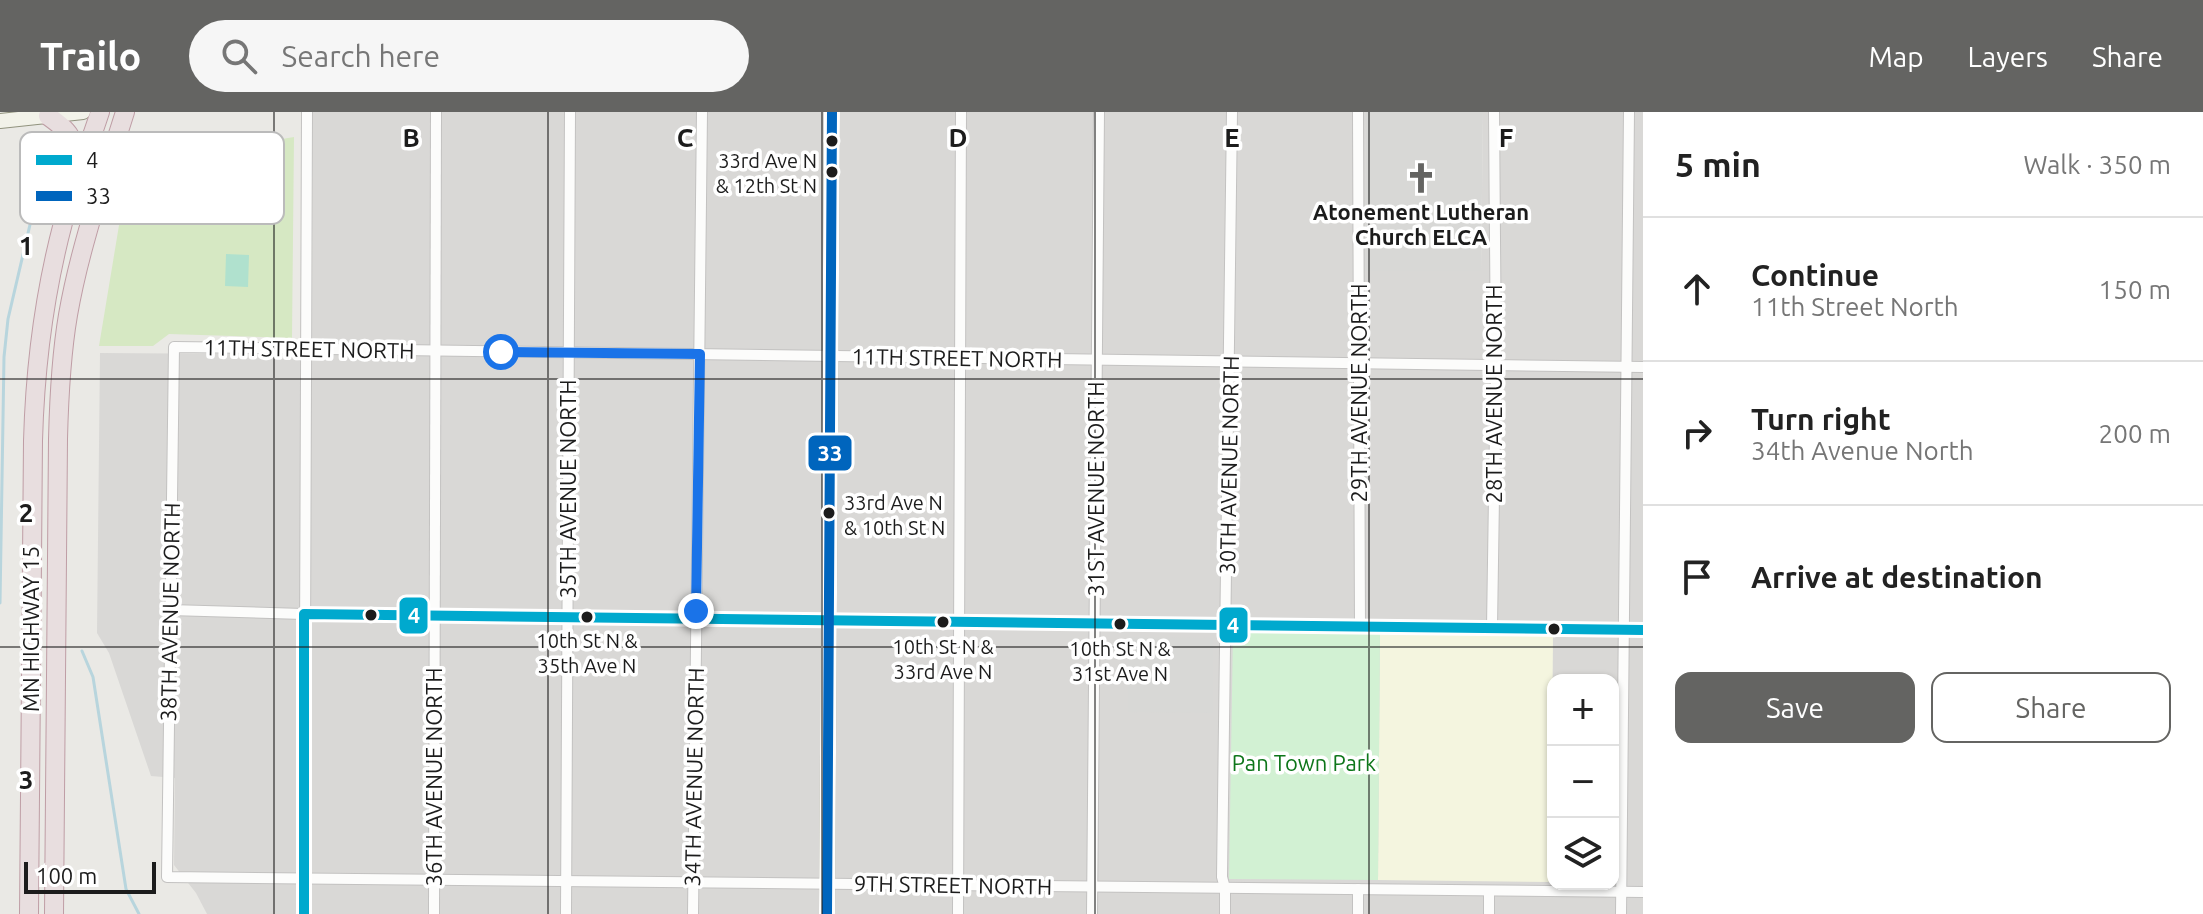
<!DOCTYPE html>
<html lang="en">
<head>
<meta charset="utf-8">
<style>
	:root { --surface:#fff; --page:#f6f6f6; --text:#222; --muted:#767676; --line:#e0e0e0; --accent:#646462 }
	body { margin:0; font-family:Ubuntu,sans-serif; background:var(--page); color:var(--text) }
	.controls { position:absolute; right:24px; bottom:24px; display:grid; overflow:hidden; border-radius:16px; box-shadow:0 2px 6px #0004 }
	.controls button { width:72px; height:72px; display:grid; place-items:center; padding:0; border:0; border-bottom:2px solid var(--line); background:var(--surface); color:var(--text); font:40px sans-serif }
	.scale { position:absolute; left:24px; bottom:20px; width:132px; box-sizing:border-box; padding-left:8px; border:4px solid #1c1c1c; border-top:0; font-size:22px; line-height:28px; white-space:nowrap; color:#1c1c1c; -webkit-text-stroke:6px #fff; paint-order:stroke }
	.stop { position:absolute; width:24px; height:24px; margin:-18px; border:6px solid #1a73e8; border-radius:50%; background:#fff }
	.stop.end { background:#1a73e8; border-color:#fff; box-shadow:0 2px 8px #0008 }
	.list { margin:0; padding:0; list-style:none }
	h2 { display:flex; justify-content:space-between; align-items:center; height:104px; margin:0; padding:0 32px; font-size:34px }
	h2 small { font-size:26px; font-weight:400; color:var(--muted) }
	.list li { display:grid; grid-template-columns:52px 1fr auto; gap:24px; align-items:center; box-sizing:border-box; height:144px; padding:0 32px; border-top:2px solid var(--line) }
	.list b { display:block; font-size:30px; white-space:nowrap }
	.list p { margin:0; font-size:26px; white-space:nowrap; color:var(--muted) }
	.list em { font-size:26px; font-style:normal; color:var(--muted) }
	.actions { display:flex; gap:16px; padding:24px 32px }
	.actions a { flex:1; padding:18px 0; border:2px solid var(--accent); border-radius:16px; text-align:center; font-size:28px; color:var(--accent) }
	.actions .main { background:var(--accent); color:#fff }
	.icon { flex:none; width:44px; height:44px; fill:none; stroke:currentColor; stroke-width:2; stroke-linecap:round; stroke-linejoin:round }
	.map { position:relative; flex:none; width:1643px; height:802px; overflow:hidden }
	header { display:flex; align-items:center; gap:48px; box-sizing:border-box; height:112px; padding:0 40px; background:var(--accent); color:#fff }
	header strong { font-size:38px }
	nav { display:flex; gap:44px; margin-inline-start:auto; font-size:28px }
	.search { width:560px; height:72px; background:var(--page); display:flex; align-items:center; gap:20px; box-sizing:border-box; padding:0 28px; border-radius:44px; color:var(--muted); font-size:30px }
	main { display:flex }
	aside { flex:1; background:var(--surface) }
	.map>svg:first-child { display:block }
	.residential { fill:#d9d8d6; fill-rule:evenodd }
	.education { fill:#f4f5df }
	.religious { fill:#d8d8d6 }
	.grass { fill:#d6e8c3 }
	.park { fill:#d2f1d3 }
	.pitch { fill:#b0e1ce }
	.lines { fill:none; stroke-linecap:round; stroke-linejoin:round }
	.stream { stroke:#b8d5dd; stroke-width:3 }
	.street-casing { stroke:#c3c2c1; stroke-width:12 }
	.secondary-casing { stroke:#91937e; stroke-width:16 }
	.highway-casing { stroke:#bf9da5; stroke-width:20 }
	.street { stroke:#fcfcfb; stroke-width:10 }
	.secondary { stroke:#f2f2e9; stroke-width:14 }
	.highway { stroke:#e8dedf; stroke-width:18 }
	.bus-1-casing { stroke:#fff; stroke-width:16 }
	.bus-2-casing { stroke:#fff; stroke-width:16 }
	.bus-1 { stroke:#00a9ce; stroke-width:10 }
	.bus-2 { stroke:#0065bd; stroke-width:10 }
	.route { stroke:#1a73e8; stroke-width:10 }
	.grid { fill:none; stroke:#1c1c1c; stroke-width:2; stroke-opacity:0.55 }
	.bus-dot { fill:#1c1c1c; stroke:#fff; stroke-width:3 }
	.labels { text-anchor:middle; stroke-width:7; stroke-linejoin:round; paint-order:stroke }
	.bus-label { font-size:20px; fill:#1c1c1c; stroke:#fff }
	.poi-label { font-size:22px; font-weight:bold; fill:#1c1c1c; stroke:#fff }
	.street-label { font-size:22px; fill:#1c1c1c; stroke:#fff }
	.park-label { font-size:22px; fill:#0e761a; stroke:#fff }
	.key { fill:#fff; stroke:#bbb; stroke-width:2 }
	.key-label { font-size:22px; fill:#1c1c1c }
	.grid-label { font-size:26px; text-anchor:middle; font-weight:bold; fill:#1c1c1c; stroke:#fff; stroke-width:7; stroke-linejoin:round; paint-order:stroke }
	.line-badge { stroke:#fff; stroke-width:3 }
	.badge-label { font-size:22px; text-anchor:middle; font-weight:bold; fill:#fff }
</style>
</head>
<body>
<header>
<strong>Trailo</strong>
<div class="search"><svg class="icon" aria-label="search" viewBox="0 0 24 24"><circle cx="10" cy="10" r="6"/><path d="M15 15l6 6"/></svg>Search here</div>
<nav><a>Map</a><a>Layers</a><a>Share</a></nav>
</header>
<main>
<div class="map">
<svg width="1643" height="802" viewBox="0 0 1643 802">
	<rect width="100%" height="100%" fill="#eae9e5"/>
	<path class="residential" d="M313,0H1366L1365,159H1481L1483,0H1643V802H207L196,781L174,753L175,666L151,664L109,541L97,521L100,241L248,242L312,246ZM1553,568H1613V772H1553Z"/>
	<path class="education" d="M1380,521L1553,522L1551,770L1378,768Z"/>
	<g class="religious">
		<path d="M1366,0H1483L1481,159H1364Z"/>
		<path d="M1128,525L1213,526V601L1128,600Z"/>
	</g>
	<path class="grass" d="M294,25L292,226L169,222L153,234H99L129,53Z"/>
	<path class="park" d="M1233,520L1380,521L1378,768L1229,767Z"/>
	<path class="pitch" d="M226,142L249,143L248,175L225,174Z"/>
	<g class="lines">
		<g class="stream">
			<path d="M0,491L4,245L8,207L39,74"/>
			<path d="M82,539L93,565L126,777L139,802"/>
		</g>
		<defs>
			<g id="street">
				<path d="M1358,0L1360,515"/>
				<path d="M1643,255L174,235L167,765L1643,780"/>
				<path d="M170,498L368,504L1643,518"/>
				<path d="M1492,515L1496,253L1494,0"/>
				<path d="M304,802L307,0"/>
				<path d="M434,802L436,0"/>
				<path d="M566,802L570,0"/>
				<path d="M693,802L702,0"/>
				<path d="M958,802L961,0"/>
				<path d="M1092,802L1099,0"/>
				<path d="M1225,802V776L1222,765L1232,0"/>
				<path d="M1358,802V777"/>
				<path d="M1489,802V779"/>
				<path d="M1621,802L1629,0"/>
			</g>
			<g id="secondary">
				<path d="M0,9L83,0"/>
				<path d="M827,802L832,0"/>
			</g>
			<g id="highway">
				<path d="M48,4C79,26 74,30 69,65"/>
				<path d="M29,802L33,329C35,255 44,183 63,111C73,73 88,37 100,0"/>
				<path d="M54,802L58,327C59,286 61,244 68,203C80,134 104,67 125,0"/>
			</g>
		</defs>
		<use href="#street" class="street-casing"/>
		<use href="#secondary" class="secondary-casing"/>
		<use href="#highway" class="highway-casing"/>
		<use href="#street" class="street"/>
		<use href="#secondary" class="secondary"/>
		<use href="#highway" class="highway"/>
		<defs>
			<path id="bus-1" d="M304,802V502L1643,518"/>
			<path id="bus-2" d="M827,802L832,0"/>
		</defs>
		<use href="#bus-1" class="bus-1-casing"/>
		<use href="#bus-2" class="bus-2-casing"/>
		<use href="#bus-1" class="bus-1"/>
		<use href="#bus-2" class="bus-2"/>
	</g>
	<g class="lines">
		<path class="route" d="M501,240L700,242L696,499"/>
	</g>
	<path class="grid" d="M274,0V802M548,0V802M822,0V802M1095,0V802M1369,0V802M0,267H1643M0,535H1643"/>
	<defs>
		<symbol id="church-bare" viewBox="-9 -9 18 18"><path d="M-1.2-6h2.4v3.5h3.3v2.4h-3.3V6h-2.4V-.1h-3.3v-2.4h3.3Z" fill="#646462" stroke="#fff" stroke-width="2.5" paint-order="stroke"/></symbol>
	</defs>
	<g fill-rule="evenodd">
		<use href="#church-bare" x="1399" y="44" width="44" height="44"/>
	</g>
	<g class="bus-dot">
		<circle cx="832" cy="29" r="7"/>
		<circle cx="832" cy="60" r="7"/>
		<circle cx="829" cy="401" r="7"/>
		<circle cx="371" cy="503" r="7"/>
		<circle cx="587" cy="505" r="7"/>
		<circle cx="943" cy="510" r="7"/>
		<circle cx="1120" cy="512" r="7"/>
		<circle cx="1554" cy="517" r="7"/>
	</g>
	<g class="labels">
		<g class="bus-label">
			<text x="817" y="56" text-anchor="end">33rd Ave N<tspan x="817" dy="25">&amp; 12th St N</tspan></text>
			<text x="844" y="398" text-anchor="start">33rd Ave N<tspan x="844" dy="25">&amp; 10th St N</tspan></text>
			<text x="587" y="536">10th St N &amp;<tspan x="587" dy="25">35th Ave N</tspan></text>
			<text x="943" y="542">10th St N &amp;<tspan x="943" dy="25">33rd Ave N</tspan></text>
			<text x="1120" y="544">10th St N &amp;<tspan x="1120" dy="25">31st Ave N</tspan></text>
		</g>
		<g class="poi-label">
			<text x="1421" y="108">Atonement Lutheran<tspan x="1421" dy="25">Church ELCA</tspan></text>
		</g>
		<g class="street-label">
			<text transform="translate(309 237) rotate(1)" y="8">11TH STREET NORTH</text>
			<text transform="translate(957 246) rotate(1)" y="8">11TH STREET NORTH</text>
			<text transform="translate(1359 281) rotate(-90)" y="8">29TH AVENUE NORTH</text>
			<text transform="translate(1494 282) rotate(-90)" y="8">28TH AVENUE NORTH</text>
			<text transform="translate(1229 353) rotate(-89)" y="8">30TH AVENUE NORTH</text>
			<text transform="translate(568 377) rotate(-90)" y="8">35TH AVENUE NORTH</text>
			<text transform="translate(1096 377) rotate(-90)" y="8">31ST AVENUE NORTH</text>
			<text transform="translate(170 500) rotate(-89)" y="8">38TH AVENUE NORTH</text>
			<text transform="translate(31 517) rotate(-90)" y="8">MN HIGHWAY 15</text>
			<text transform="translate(434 665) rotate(-90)" y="8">36TH AVENUE NORTH</text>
			<text transform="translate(694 665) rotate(-89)" y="8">34TH AVENUE NORTH</text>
			<text transform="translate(953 773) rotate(1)" y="8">9TH STREET NORTH</text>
		</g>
		<g class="park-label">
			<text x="1304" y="659">Pan Town Park</text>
		</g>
	</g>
	<rect x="20" y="20" width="264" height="92" rx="12" class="key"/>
	<rect x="36" y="43" width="36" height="10" fill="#00a9ce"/>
	<rect x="36" y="79" width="36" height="10" fill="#0065bd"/>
	<g class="key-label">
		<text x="86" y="56">4</text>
		<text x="86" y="92">33</text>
	</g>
	<g class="grid-label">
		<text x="411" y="35">B</text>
		<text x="685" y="35">C</text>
		<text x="958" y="35">D</text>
		<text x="1232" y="35">E</text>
		<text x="1506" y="35">F</text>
		<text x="26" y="143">1</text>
		<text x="26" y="410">2</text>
		<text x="26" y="677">3</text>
	</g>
	<g class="line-badge">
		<rect x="807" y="322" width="46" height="38" rx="8" fill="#0065bd"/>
		<rect x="398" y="484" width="31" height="39" rx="8" fill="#00a9ce"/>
		<rect x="1218" y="494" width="31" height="38" rx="8" fill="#00a9ce"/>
	</g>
	<g class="badge-label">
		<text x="830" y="349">33</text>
		<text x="414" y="511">4</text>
		<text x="1233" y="521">4</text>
	</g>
</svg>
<div class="controls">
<button>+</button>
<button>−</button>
<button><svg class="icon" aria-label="layers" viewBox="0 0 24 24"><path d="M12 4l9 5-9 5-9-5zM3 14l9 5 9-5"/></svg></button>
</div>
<div class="scale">100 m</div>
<div class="stop" style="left:501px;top:240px"></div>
<div class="stop end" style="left:696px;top:499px"></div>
</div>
<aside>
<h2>5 min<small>Walk · 350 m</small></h2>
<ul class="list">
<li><svg class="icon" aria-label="ahead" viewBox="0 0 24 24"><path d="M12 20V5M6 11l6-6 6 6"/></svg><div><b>Continue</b><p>11th Street North</p></div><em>150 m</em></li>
<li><svg class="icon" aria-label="right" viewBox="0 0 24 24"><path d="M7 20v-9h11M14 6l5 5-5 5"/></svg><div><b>Turn right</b><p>34th Avenue North</p></div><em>200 m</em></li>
<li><svg class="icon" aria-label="arrive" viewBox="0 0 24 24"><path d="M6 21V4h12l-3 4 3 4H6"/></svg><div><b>Arrive at destination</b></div></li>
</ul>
<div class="actions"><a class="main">Save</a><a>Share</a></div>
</aside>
</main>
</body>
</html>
